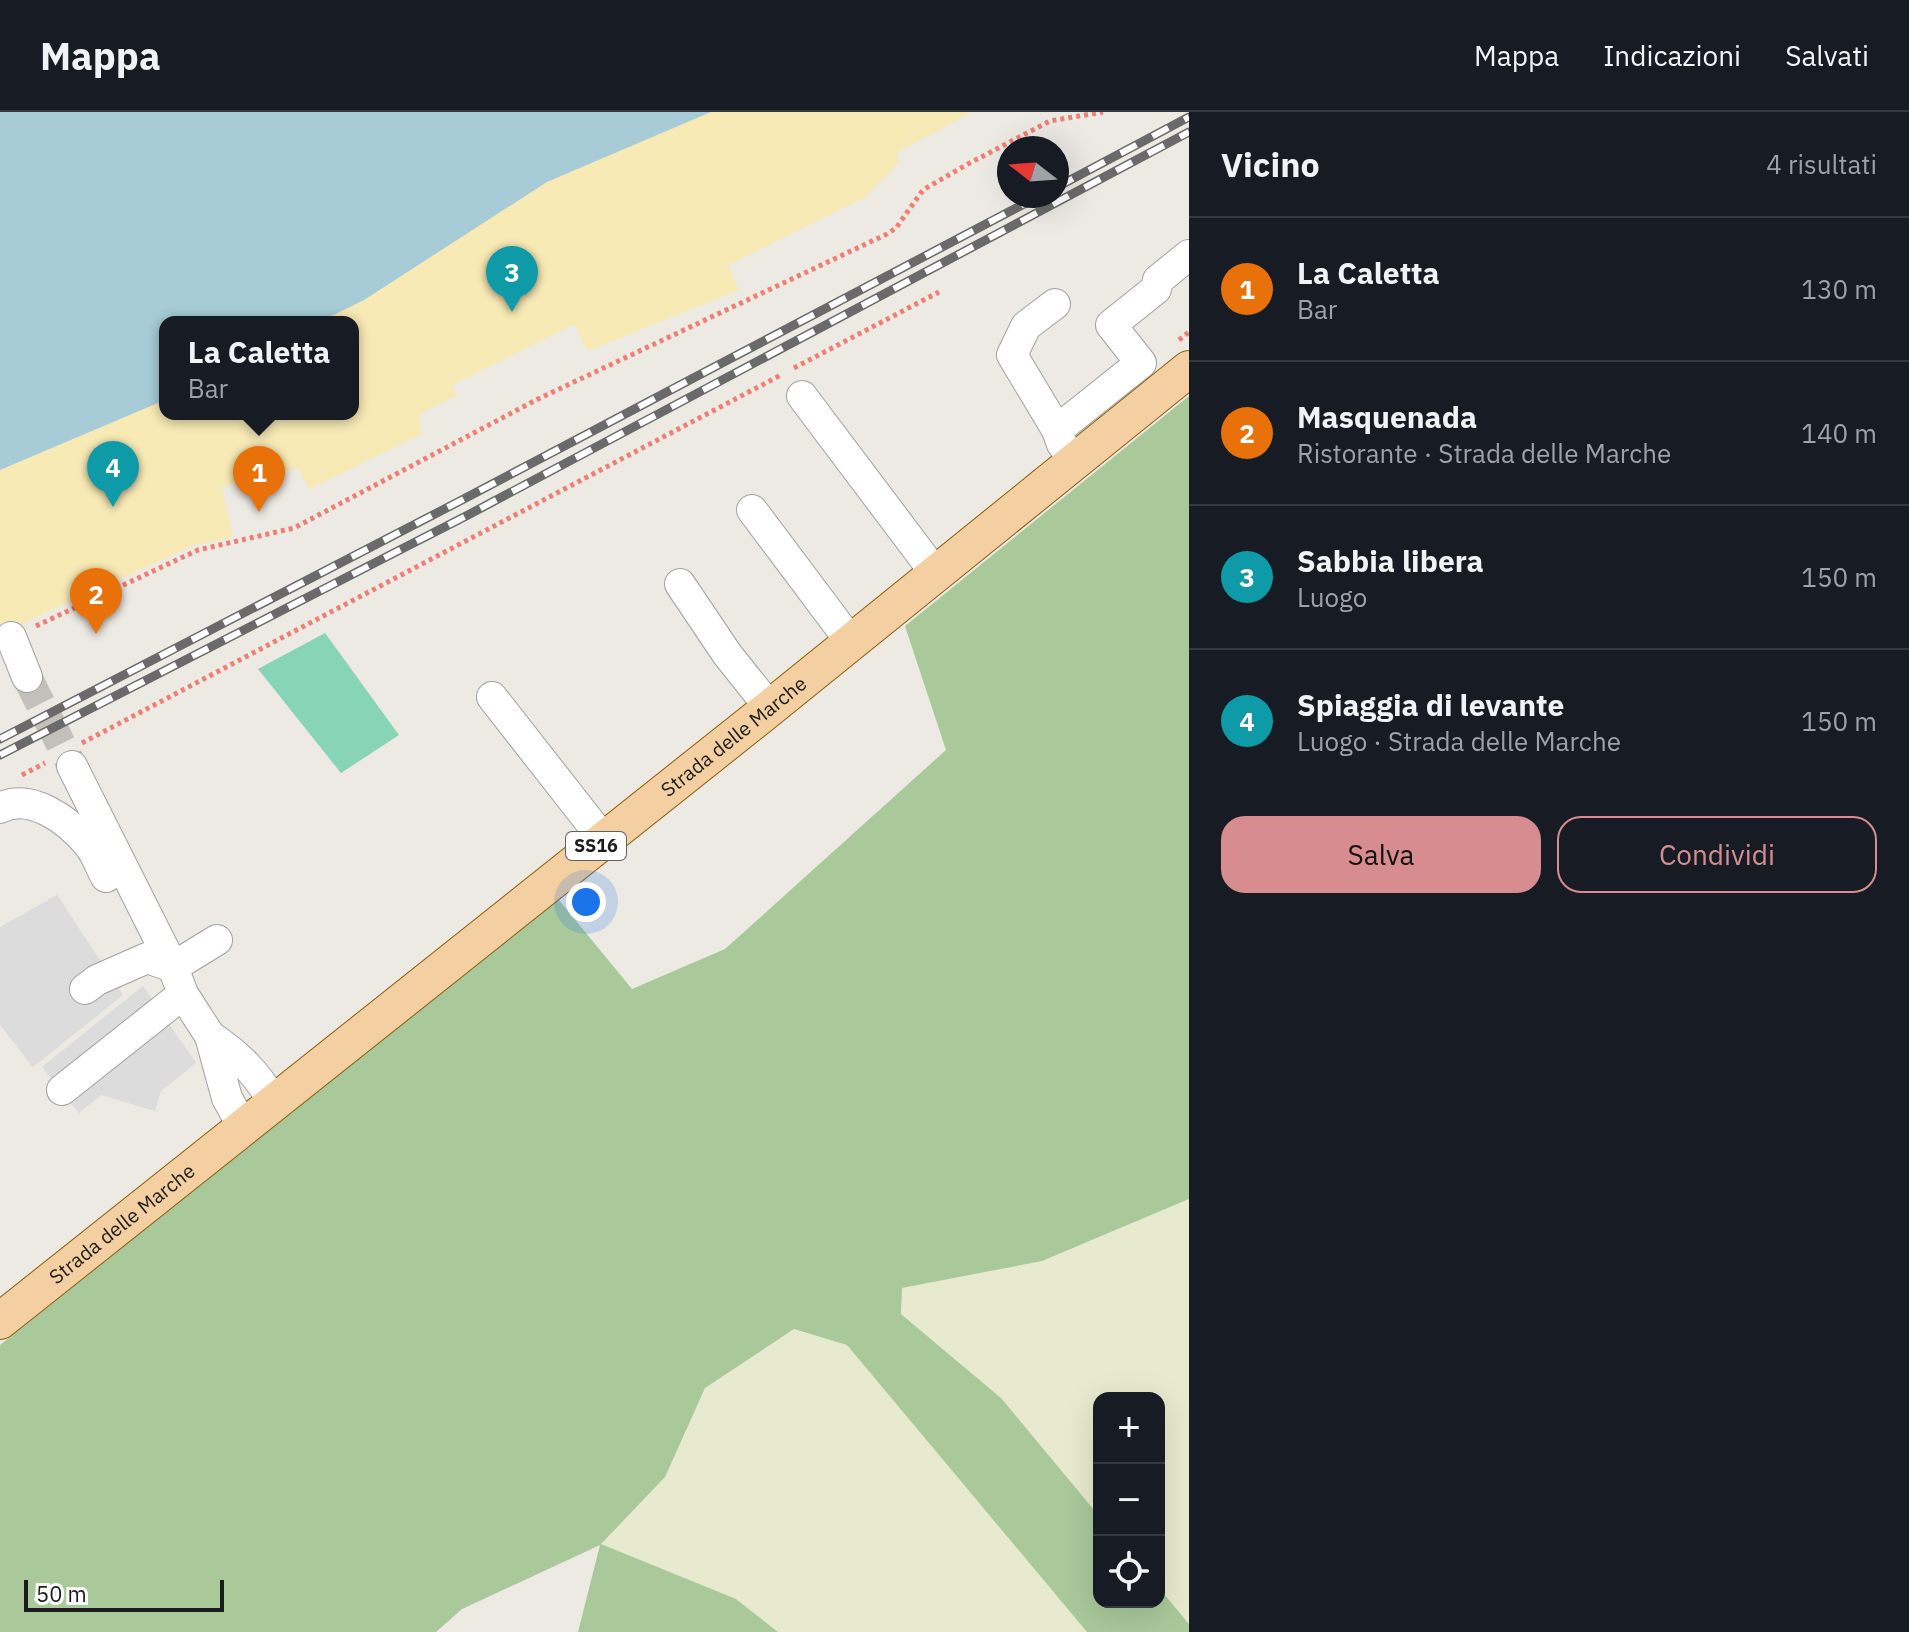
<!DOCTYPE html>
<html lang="it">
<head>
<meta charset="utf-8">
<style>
	:root { --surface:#171b24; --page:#242831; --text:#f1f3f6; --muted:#9ea1a6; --line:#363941; --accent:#d78d90 }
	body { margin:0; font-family:"IBM Plex Sans",sans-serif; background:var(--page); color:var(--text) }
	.controls { position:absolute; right:24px; bottom:24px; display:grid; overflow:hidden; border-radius:16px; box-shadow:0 8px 32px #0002 }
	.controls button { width:72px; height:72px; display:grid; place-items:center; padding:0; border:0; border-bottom:2px solid var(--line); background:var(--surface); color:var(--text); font:40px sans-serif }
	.compass { position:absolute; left:997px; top:24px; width:72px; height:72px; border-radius:50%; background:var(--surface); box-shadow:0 8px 32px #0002; rotate:287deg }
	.scale { position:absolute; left:24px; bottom:20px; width:200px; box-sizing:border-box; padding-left:8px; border:4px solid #1c1c1c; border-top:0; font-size:22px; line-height:28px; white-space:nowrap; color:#1c1c1c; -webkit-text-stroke:6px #fff; paint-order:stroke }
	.you { position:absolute; left:586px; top:790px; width:28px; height:28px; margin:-20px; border:6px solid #fff; border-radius:50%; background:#1a73e8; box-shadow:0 0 0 12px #1a73e833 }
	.badge { display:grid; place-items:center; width:52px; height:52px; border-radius:50%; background:var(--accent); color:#fff; font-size:26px; font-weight:700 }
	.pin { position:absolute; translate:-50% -66px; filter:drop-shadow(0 2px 4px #0008) }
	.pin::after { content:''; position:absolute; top:42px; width:28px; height:24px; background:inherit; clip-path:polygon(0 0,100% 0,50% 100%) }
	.popup { position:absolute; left:159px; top:204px; width:200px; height:104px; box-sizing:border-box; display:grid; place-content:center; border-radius:16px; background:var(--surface); filter:drop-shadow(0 2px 6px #0005); font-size:26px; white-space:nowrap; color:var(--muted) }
	.popup b { font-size:30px; color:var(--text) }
	.popup::after { content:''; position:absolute; left:50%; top:100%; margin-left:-16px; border:16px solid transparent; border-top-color:var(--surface) }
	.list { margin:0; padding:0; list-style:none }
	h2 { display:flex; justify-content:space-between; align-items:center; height:104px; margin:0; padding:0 32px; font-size:34px }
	h2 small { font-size:26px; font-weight:400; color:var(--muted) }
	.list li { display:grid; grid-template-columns:52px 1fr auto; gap:24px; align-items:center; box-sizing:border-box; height:144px; padding:0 32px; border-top:2px solid var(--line) }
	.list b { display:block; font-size:30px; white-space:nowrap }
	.list p { margin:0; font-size:26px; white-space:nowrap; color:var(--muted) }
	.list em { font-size:26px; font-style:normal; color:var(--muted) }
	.actions { display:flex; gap:16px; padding:24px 32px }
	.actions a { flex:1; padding:18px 0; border:2px solid var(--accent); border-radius:24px; text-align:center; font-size:28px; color:var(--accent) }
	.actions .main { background:var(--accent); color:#111 }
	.icon { flex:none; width:44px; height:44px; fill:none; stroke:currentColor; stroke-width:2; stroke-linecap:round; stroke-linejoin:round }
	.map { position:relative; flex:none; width:1189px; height:1520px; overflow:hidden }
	header { display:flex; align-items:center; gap:48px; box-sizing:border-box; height:112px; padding:0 40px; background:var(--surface); border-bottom:2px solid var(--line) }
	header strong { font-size:38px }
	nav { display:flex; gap:44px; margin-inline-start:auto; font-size:28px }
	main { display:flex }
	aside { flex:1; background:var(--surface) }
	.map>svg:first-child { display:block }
	.farmland { fill:#e8eacf }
	.forest { fill:#a9c99b }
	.sand { fill:#f8eab5 }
	.pitch { fill:#87d5b6 }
	.parking { fill:#dcdcdc }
	.water { fill:#a7ccd7 }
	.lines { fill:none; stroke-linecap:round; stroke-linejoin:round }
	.minor-tunnel { stroke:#c3c0bb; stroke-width:30; stroke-dasharray:30 15; stroke-linecap:butt }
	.minor-casing { stroke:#a0a0a0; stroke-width:32 }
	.major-casing { stroke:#885e0d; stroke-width:38 }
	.path { stroke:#ed7f74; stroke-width:5; stroke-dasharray:4 4; stroke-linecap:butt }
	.minor { stroke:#fff; stroke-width:30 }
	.major { stroke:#f3cfa1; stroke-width:36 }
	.rail-casing { stroke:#6a6a6a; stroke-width:9 }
	.rail { stroke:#fff; stroke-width:6; stroke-dasharray:18; stroke-linecap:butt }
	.labels { text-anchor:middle; stroke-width:6; stroke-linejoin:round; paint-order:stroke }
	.shield { fill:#fff; stroke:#606060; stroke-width:2 }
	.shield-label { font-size:18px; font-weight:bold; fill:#1c1c1c }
	.street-label { font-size:20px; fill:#1c1c1c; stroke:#fff }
</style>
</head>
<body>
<header>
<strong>Mappa</strong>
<nav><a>Mappa</a><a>Indicazioni</a><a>Salvati</a></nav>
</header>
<main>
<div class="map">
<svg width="1189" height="1520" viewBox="0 0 1189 1520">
	<rect width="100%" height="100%" fill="#ede9e3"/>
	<g class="farmland">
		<path d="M1189,1087V1512L1159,1476V1286H1099V1404L1001,1286L901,1202V1176L1042,1149Z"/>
		<path d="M794,1217L847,1233L1087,1520H778L736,1487L601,1432L665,1365L705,1276Z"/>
	</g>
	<path class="forest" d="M1189,284V1087L1042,1149L902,1176L901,1202L1001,1286L1099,1404V1490H1159V1476L1189,1512V1520H1087L847,1233L794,1217L705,1276L665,1365L601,1432L736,1487L778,1520H578L600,1433L462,1497L436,1520H0V1233L558,787L632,877L725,837L946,638L905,514Z"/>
	<path class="sand" d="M711,0H972L896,41L900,50L864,86L728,153L739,178L588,239L575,212L452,273L456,284L419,302L422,322L309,377L298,356L222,375L233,425L195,433L45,501L0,524V358L165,288V302H353V210H319L364,188L547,70Z"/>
	<path class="pitch" d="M325,521L399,623L341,661L258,557Z"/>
	<g class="parking">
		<path d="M57,783L123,883L33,955L0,913V815Z"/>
		<path d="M143,874L196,951L161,979L155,999L101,983L79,1001L42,955Z"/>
	</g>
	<path class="water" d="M0,0H711L547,70L364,188L319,210H165V288L0,358Z"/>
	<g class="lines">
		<path class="minor-tunnel" d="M27,565L72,654"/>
		<defs>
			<g id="minor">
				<path d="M1055,192L1026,214L1012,243L1057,318"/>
				<path d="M802,284L936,462"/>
				<path d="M1075,349L1062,332L1057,318L1141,251L1111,213L1156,177L1158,168L1189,143"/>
				<path d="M752,398L851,530"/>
				<path d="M680,472L727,542L770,596"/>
				<path d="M11,525L27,565"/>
				<path d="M492,585L604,728"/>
				<path d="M72,654L173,855L183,882L210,924L227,986L243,1015"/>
				<path d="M0,696C30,680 68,708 88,732C96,741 100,755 106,765"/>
				<path d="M173,855L217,828"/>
				<path d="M85,877L97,868L147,846L173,855"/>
				<path d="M210,924C240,944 255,960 274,990"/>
				<path d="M62,978L183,882"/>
			</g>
			<g id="major">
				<path id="s1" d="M0,1209L770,596L1189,257"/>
			</g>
		</defs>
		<use href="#minor" class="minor-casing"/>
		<use href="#major" class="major-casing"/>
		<g class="path">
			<path d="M1179,228L1189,220"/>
			<path d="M794,256L939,180"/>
			<path d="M36,514L198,438L294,416L538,287L887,122L896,116L923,78L966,53L1050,9L1103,0"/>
			<path d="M82,631L781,263"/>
			<path d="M22,663L45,651"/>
		</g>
		<use href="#minor" class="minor"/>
		<use href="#major" class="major"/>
		<defs>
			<g id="rail">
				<path d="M1057,75L1189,5"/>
				<path d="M0,627L458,390L1039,84"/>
				<path d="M0,643L468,403L1189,20"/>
			</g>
		</defs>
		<use href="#rail" class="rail-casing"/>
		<use href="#rail" class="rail"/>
	</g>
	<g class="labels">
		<rect class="shield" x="566" y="720" width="60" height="28" rx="6"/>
		<g class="shield-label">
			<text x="596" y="740">SS16</text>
		</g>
		<g class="street-label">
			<text dy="7" stroke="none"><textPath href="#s1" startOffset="938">Strada delle Marche</textPath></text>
			<text dy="7" stroke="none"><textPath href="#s1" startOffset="156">Strada delle Marche</textPath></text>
		</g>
	</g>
</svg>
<div class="controls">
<button>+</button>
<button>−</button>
<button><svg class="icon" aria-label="locate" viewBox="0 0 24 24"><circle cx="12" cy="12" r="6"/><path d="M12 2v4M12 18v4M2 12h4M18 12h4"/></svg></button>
</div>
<svg class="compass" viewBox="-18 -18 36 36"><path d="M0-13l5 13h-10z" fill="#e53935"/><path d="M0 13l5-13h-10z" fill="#9ea1a6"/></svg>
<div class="scale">50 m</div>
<div class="you"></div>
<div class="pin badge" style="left:259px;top:400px;background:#e8710a">1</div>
<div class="popup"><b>La Caletta</b>Bar</div>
<div class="pin badge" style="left:96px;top:522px;background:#e8710a">2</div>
<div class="pin badge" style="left:512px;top:200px;background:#0f9aa8">3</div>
<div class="pin badge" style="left:113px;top:395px;background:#0f9aa8">4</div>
</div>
<aside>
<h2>Vicino<small>4 risultati</small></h2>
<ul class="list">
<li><span class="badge" style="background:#e8710a">1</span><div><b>La Caletta</b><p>Bar</p></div><em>130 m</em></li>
<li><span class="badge" style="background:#e8710a">2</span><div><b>Masquenada</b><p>Ristorante · Strada delle Marche</p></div><em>140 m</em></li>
<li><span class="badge" style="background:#0f9aa8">3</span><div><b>Sabbia libera</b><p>Luogo</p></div><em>150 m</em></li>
<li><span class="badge" style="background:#0f9aa8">4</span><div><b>Spiaggia di levante</b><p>Luogo · Strada delle Marche</p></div><em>150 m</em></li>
</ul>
<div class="actions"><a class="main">Salva</a><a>Condividi</a></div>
</aside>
</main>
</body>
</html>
